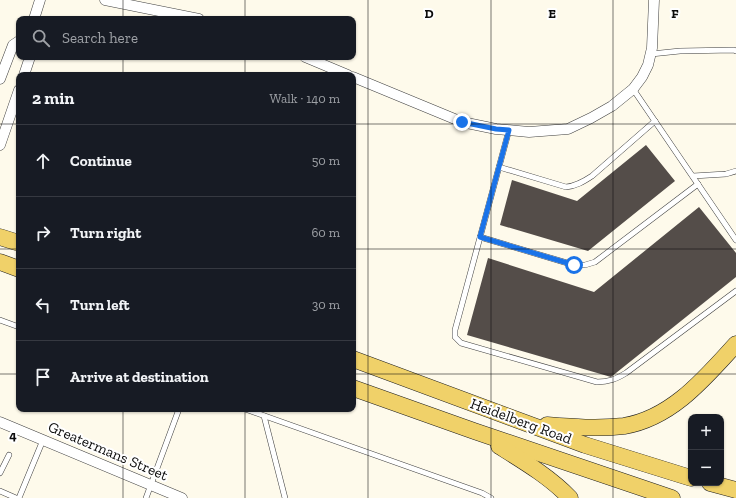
<!DOCTYPE html>
<html lang="en">
<head>
<meta charset="utf-8">
<style>
	:root { --surface:#171b24; --page:#20242c; --text:#f1f3f6; --muted:#9ea1a6; --line:#363941 }
	body { margin:0; font-family:"Zilla Slab",serif; background:var(--page); color:var(--text) }
	.controls { position:absolute; right:12px; bottom:12px; display:grid; overflow:hidden; border-radius:8px; box-shadow:0 1px 3px #0004 }
	.controls button { width:36px; height:36px; display:grid; place-items:center; padding:0; border:0; border-bottom:1px solid var(--line); background:var(--surface); color:var(--text); font:20px sans-serif }
	.stop { position:absolute; width:12px; height:12px; margin:-9px; border:3px solid #1a73e8; border-radius:50%; background:#fff }
	.stop.end { background:#1a73e8; border-color:#fff; box-shadow:0 1px 4px #0008 }
	.list { margin:0; padding:0; list-style:none }
	h2 { display:flex; justify-content:space-between; align-items:center; height:52px; margin:0; padding:0 16px; font-size:17px }
	h2 small { font-size:13px; font-weight:400; color:var(--muted) }
	.list li { display:grid; grid-template-columns:26px 1fr auto; gap:12px; align-items:center; box-sizing:border-box; height:72px; padding:0 16px; border-top:1px solid var(--line) }
	.list b { display:block; font-size:15px; white-space:nowrap }
	.list em { font-size:13px; font-style:normal; color:var(--muted) }
	.icon { flex:none; width:22px; height:22px; fill:none; stroke:currentColor; stroke-width:2; stroke-linecap:round; stroke-linejoin:round }
	.map { position:relative; flex:none; width:736px; height:498px; overflow:hidden }
	.search { position:absolute; background:var(--surface); box-shadow:0 1px 3px #0004; left:16px; top:16px; width:340px; height:44px; display:flex; align-items:center; gap:10px; box-sizing:border-box; padding:0 14px; border-radius:8px; color:var(--muted); font-size:15px }
	.panel { position:absolute; background:var(--surface); box-shadow:0 1px 3px #0004; left:16px; top:72px; width:340px; height:340px; border-radius:8px }
	.map>svg:first-child { display:block }
	.building { fill:#544d49 }
	.lines { fill:none; stroke-linecap:round; stroke-linejoin:round }
	.service-casing { stroke:#3f3f3f; stroke-width:6 }
	.minor-casing { stroke:#3f3f3f; stroke-width:11 }
	.primary-casing { stroke:#1d1d1d; stroke-width:17 }
	.service { stroke:#fff; stroke-width:5 }
	.minor { stroke:#fff; stroke-width:10 }
	.primary { stroke:#f0d169; stroke-width:16 }
	.route { stroke:#1a73e8; stroke-width:5 }
	.grid { fill:none; stroke:#0c0c0c; stroke-width:1; stroke-opacity:0.55 }
	.labels { text-anchor:middle; stroke-width:4; stroke-linejoin:round; paint-order:stroke }
	.street-label { font-size:15px; fill:#0c0c0c; stroke:#fff }
	.grid-label { font-size:13px; text-anchor:middle; font-weight:bold; fill:#0c0c0c; stroke:#fff; stroke-width:4; stroke-linejoin:round; paint-order:stroke }
</style>
</head>
<body>
<div class="map">
<svg width="736" height="498" viewBox="0 0 736 498">
	<rect width="100%" height="100%" fill="#fefaeb"/>
	<g class="building">
		<path d="M646,145L675,181L588,251L500,225L512,180L577,201Z"/>
		<path d="M699,207L736,253V277L611,377L467,335L488,258L594,292Z"/>
	</g>
	<g class="lines">
		<defs>
			<g id="service">
				<path d="M651,54L680,51L734,50L736,51"/>
				<path d="M633,89L736,240"/>
				<path d="M509,130L455,330V337L461,343L597,382C609,382 616,379 626,373L736,291"/>
				<path d="M499,167L566,187C576,186 583,182 592,176L655,121"/>
				<path d="M693,176L726,174L736,171"/>
				<path d="M480,237L574,265H585L595,262L698,184"/>
				<path d="M0,320L19,327"/>
				<path d="M245,409L482,493L491,498"/>
				<path d="M264,416L285,498"/>
				<path d="M0,473L9,455"/>
				<path d="M0,491L16,498"/>
				<path d="M19,498L43,440"/>
				<path d="M146,498L179,409"/>
			</g>
			<g id="minor">
				<path d="M105,0L199,19"/>
				<path d="M34,19L40,0"/>
				<path d="M305,57L348,75"/>
				<path d="M24,75L30,57"/>
				<path d="M353,77L462,122L496,129L529,132L568,129L591,118L612,106L633,89L642,77L648,65L652,48L654,0"/>
				<path d="M0,79L13,45L19,41"/>
				<path d="M0,145L19,90"/>
				<path d="M0,422L182,498"/>
			</g>
			<g id="primary">
				<path d="M0,237L19,243"/>
				<path d="M0,262L19,269"/>
				<path d="M353,359L585,445L691,478"/>
				<path d="M353,388L474,431L672,498"/>
				<path d="M547,425C572,427 598,429 624,426C672,418 705,378 736,344"/>
				<path d="M499,446C523,461 550,477 570,498"/>
				<path d="M710,483L736,490"/>
			</g>
		</defs>
		<use href="#service" class="service-casing"/>
		<use href="#minor" class="minor-casing"/>
		<use href="#primary" class="primary-casing"/>
		<use href="#service" class="service"/>
		<use href="#minor" class="minor"/>
		<use href="#primary" class="primary"/>
	</g>
	<g class="lines">
		<path class="route" d="M462,122L496,129L509,130L480,237L574,265"/>
	</g>
	<path class="grid" d="M123,0V19M245,0V19M368,0V498M491,0V498M613,0V498M123,57V75M245,57V75M0,124H19M353,124H736M0,249H19M353,249H736M0,374H19M353,374H736M123,409V498M245,409V498"/>
	<g class="labels">
		<g class="street-label">
			<text transform="translate(521 421) rotate(20)" y="5">Heidelberg Road</text>
			<text transform="translate(108 451) rotate(23)" y="5">Greatermans Street</text>
		</g>
	</g>
	<g class="grid-label">
		<text x="429" y="18">D</text>
		<text x="552" y="18">E</text>
		<text x="675" y="18">F</text>
		<text x="13" y="440">4</text>
	</g>
</svg>
<div class="controls">
<button>+</button>
<button>−</button>
</div>
<div class="stop" style="left:574px;top:265px"></div>
<div class="stop end" style="left:462px;top:122px"></div>
<div class="search"><svg class="icon" aria-label="search" viewBox="0 0 24 24"><circle cx="10" cy="10" r="6"/><path d="M15 15l6 6"/></svg>Search here</div>
<section class="panel">
<h2>2 min<small>Walk · 140 m</small></h2>
<ul class="list">
<li><svg class="icon" aria-label="ahead" viewBox="0 0 24 24"><path d="M12 20V5M6 11l6-6 6 6"/></svg><div><b>Continue</b></div><em>50 m</em></li>
<li><svg class="icon" aria-label="right" viewBox="0 0 24 24"><path d="M7 20v-9h11M14 6l5 5-5 5"/></svg><div><b>Turn right</b></div><em>60 m</em></li>
<li><svg class="icon" aria-label="left" viewBox="0 0 24 24"><path d="M17 20v-9H6M10 6l-5 5 5 5"/></svg><div><b>Turn left</b></div><em>30 m</em></li>
<li><svg class="icon" aria-label="arrive" viewBox="0 0 24 24"><path d="M6 21V4h12l-3 4 3 4H6"/></svg><div><b>Arrive at destination</b></div></li>
</ul>
</section>
</div>
</body>
</html>
